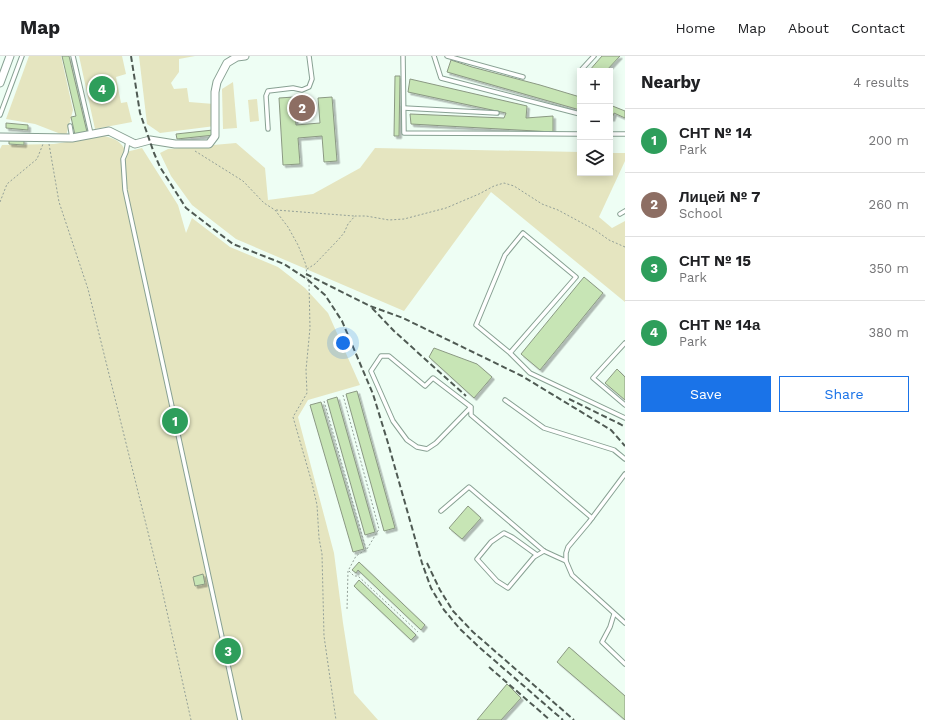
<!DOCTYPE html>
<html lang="en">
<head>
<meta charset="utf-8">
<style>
	:root { --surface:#fff; --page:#f6f6f6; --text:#202124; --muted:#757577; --line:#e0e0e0; --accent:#1a73e8 }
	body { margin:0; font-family:"Work Sans",sans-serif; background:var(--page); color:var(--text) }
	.controls { position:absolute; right:12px; top:12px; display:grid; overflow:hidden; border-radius:0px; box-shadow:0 2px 10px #0003 }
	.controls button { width:36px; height:36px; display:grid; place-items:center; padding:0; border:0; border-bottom:1px solid var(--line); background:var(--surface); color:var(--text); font:20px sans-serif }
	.you { position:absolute; left:343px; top:287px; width:14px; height:14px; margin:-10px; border:3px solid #fff; border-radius:50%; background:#1a73e8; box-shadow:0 0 0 6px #1a73e833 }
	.badge { display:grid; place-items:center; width:26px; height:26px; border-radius:50%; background:var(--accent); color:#fff; font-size:13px; font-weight:700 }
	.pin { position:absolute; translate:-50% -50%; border:2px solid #fff; box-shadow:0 1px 4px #0006 }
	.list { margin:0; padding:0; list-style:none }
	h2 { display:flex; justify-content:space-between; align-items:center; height:52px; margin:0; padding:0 16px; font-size:17px }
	h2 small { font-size:13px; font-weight:400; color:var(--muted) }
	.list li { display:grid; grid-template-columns:26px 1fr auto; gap:12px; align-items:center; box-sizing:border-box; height:64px; padding:0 16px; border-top:1px solid var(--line) }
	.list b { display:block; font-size:15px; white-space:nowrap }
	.list p { margin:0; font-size:13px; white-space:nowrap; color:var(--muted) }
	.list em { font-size:13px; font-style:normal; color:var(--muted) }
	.actions { display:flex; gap:8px; padding:12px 16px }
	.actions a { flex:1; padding:9px 0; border:1px solid var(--accent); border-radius:0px; text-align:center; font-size:14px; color:var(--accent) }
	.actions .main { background:var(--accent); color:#fff }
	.icon { flex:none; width:22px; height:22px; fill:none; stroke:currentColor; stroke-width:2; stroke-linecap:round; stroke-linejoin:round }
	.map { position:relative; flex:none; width:625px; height:664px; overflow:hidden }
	header { display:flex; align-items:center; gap:24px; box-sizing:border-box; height:56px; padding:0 20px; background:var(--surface); border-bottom:1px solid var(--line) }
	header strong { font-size:19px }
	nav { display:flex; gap:22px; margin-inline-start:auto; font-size:14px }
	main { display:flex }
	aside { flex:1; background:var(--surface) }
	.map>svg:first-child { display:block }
	.green { fill:#e5e5c0 }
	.building { fill:#c7e5b5; stroke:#8b9983; filter:url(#shadow) }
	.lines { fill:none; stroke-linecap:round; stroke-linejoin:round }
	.lane-casing { stroke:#88a193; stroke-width:5.5 }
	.street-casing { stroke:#88a193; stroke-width:9 }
	.path { stroke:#93a098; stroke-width:1; stroke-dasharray:2 2; stroke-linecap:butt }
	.lane { stroke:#fff; stroke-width:3.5 }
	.street { stroke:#fff; stroke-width:7 }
	.rail { stroke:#4f5a53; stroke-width:2; stroke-dasharray:6 3; stroke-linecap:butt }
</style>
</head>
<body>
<header>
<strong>Map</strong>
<nav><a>Home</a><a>Map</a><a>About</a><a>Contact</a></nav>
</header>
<main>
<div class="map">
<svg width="625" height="664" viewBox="0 0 625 664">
	<defs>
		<filter id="shadow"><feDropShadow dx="2.5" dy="2.5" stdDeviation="0" flood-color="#0004"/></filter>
	</defs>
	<rect width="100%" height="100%" fill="#eefef4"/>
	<g class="green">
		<path d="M29,0H61L73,54L66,80L35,68L6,63Z"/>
		<path d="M79,0H122L126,18L116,21L121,47L127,46L132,66L95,73Z"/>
		<path d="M139,0H195L179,3V16L171,27L174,33L187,32L189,46L214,48L215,70L160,77L147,68Z"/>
		<path d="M233,26L237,72L223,73L222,33Z"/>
		<path d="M257,43L259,65L250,66L248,44Z"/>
		<path d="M104,80C116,83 121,85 126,96L142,92L178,149L186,177L192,162L230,191L278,211L305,232L328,257L360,329L308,344L298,361L334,497L343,567L354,637L378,664H0V93L2,89L54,88Z"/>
		<path d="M236,87L265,112L268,144L313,138L360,112L375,92L580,96V117H610V97H625V105L599,161L612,172L625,165V246L491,136L404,255L236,183L192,149L171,120L160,97L168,93Z"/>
	</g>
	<g class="building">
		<path d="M62,0H69L87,76L75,79L71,61L76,60Z"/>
		<path d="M602,0H620L606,15H589Z"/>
		<path d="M451,4L472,11L540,29L580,41V54L447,16Z"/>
		<path d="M395,20H400L399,80H394Z"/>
		<path d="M410,23L527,50L526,62L553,60V76L411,68L410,58L504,62L506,57L408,36Z"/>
		<path d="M294,41L296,69L320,67L318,42L332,41L337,105L324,106L322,80L298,82L300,108L283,109L279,42Z"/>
		<path d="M610,49L625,55V62L614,57L612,63L610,62Z"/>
		<path d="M6,67L28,69V74L6,72Z"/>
		<path d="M213,74L214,79L177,83L176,78Z"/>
		<path d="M9,84H24V89L9,88Z"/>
		<path d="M584,221L603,237L540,314L521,298Z"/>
		<path d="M434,292L477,308L492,321L474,342L429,301Z"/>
		<path d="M617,313L625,321V344L605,327Z"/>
		<path d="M357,335L395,472L384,475L346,338Z"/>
		<path d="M337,341L375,476L365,479L327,344Z"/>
		<path d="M321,346L364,493L353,496L310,349Z"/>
		<path d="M468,450L481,462L462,483L449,472Z"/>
		<path d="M359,506L425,569L421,574L358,514L356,517L352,514Z"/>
		<path d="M203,518L205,528L195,530L193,521Z"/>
		<path d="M359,524L416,579L411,584L354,530Z"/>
		<path d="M569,591L625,640V664L557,606Z"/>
		<path d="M507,628L521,642L501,664H477Z"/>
	</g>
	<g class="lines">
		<defs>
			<g id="lane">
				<path d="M73,0L91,78"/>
				<path d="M403,0L404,77L580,78"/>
				<path d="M434,0L441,22L580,58"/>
				<path d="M447,0L523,21"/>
				<path d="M582,13L594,0"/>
				<path d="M404,52L497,57"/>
				<path d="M0,59L22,0"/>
				<path d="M70,70L72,82"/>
				<path d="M268,73L266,40L268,35L293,32L302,34L309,31L312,23L309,0"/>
				<path d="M610,78H625"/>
				<path d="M128,85L126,96L123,103L125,134L240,664"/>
				<path d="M620,158L625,155"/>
				<path d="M625,287L593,322L625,349"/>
				<path d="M510,297L576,221L523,177L505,199L476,269L510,297L530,317L625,362"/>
				<path d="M505,344L544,372L614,394L625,403"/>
				<path d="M471,351L436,387L427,393L417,391L407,384L393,365L371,315L381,300H389L425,330L433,322L471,351V359L592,462"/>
				<path d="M625,418L589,466L568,491L566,497V505L572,519L625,567"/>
				<path d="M441,455L469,431L544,495L557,501L566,505"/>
				<path d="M537,499L512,481L504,477L491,486L477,503L497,525L508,532L534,501L544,495"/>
				<path d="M614,558L610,571L602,586L625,608"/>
			</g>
			<g id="street">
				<path d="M0,27L10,0"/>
				<path d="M0,81L72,82L109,75L135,88L150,84L175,88H209L215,80V36L217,26L227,7L237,1L245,0"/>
			</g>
		</defs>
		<use href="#lane" class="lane-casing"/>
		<use href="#street" class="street-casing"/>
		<g class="path">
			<path d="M49,88L59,146L88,233L161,529L191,664"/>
			<path d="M195,95L243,125L264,147L275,154L288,171L298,189L306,209L307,223L309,227L310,272L306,314L307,337L293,361L312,427L317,449L319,482L322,498L324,580L336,664"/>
			<path d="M0,146L7,128L37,103L43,88"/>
			<path d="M276,154L354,160"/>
			<path d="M307,213L315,208L338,184L344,177L348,168L355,160H366L389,164L404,163L446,152L479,138L494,130L504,127L514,130L542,148L558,154L595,174L609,184L625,191"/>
			<path d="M343,339L379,473L367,493L356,500L348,515L347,554"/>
			<path d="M324,345L366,493"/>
			<path d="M349,515L354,520H358L418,576"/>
		</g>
		<use href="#lane" class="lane"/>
		<use href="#street" class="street"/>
		<g class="rail">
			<path d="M131,0L140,57L154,97L160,111L186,152L233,188L284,208L307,223L325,239L342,265L373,338L388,387L422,507L431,532L444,554L460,573L479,591L563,664"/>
			<path d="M306,218L370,250L403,262L522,320L611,374L625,390"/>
			<path d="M372,252L394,275L466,340"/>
			<path d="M569,343L620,368L625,371"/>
			<path d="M427,507L440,534L453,555L473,576L574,664"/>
			<path d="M489,611L550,664"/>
		</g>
	</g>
</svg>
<div class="controls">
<button>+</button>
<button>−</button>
<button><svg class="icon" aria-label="layers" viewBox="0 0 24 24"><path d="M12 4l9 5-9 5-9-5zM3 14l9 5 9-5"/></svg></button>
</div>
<div class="you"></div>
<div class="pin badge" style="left:175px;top:365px;background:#2e9e5b">1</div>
<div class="pin badge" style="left:302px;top:52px;background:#8d6e63">2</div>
<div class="pin badge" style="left:228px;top:595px;background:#2e9e5b">3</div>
<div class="pin badge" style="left:102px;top:33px;background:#2e9e5b">4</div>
</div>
<aside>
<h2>Nearby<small>4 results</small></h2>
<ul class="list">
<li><span class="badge" style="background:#2e9e5b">1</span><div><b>СНТ № 14</b><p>Park</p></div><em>200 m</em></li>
<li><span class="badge" style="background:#8d6e63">2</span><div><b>Лицей № 7</b><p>School</p></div><em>260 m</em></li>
<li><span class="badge" style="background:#2e9e5b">3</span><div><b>СНТ № 15</b><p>Park</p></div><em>350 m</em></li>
<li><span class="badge" style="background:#2e9e5b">4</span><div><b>СНТ № 14а</b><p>Park</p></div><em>380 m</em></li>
</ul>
<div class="actions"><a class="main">Save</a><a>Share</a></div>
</aside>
</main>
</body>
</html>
